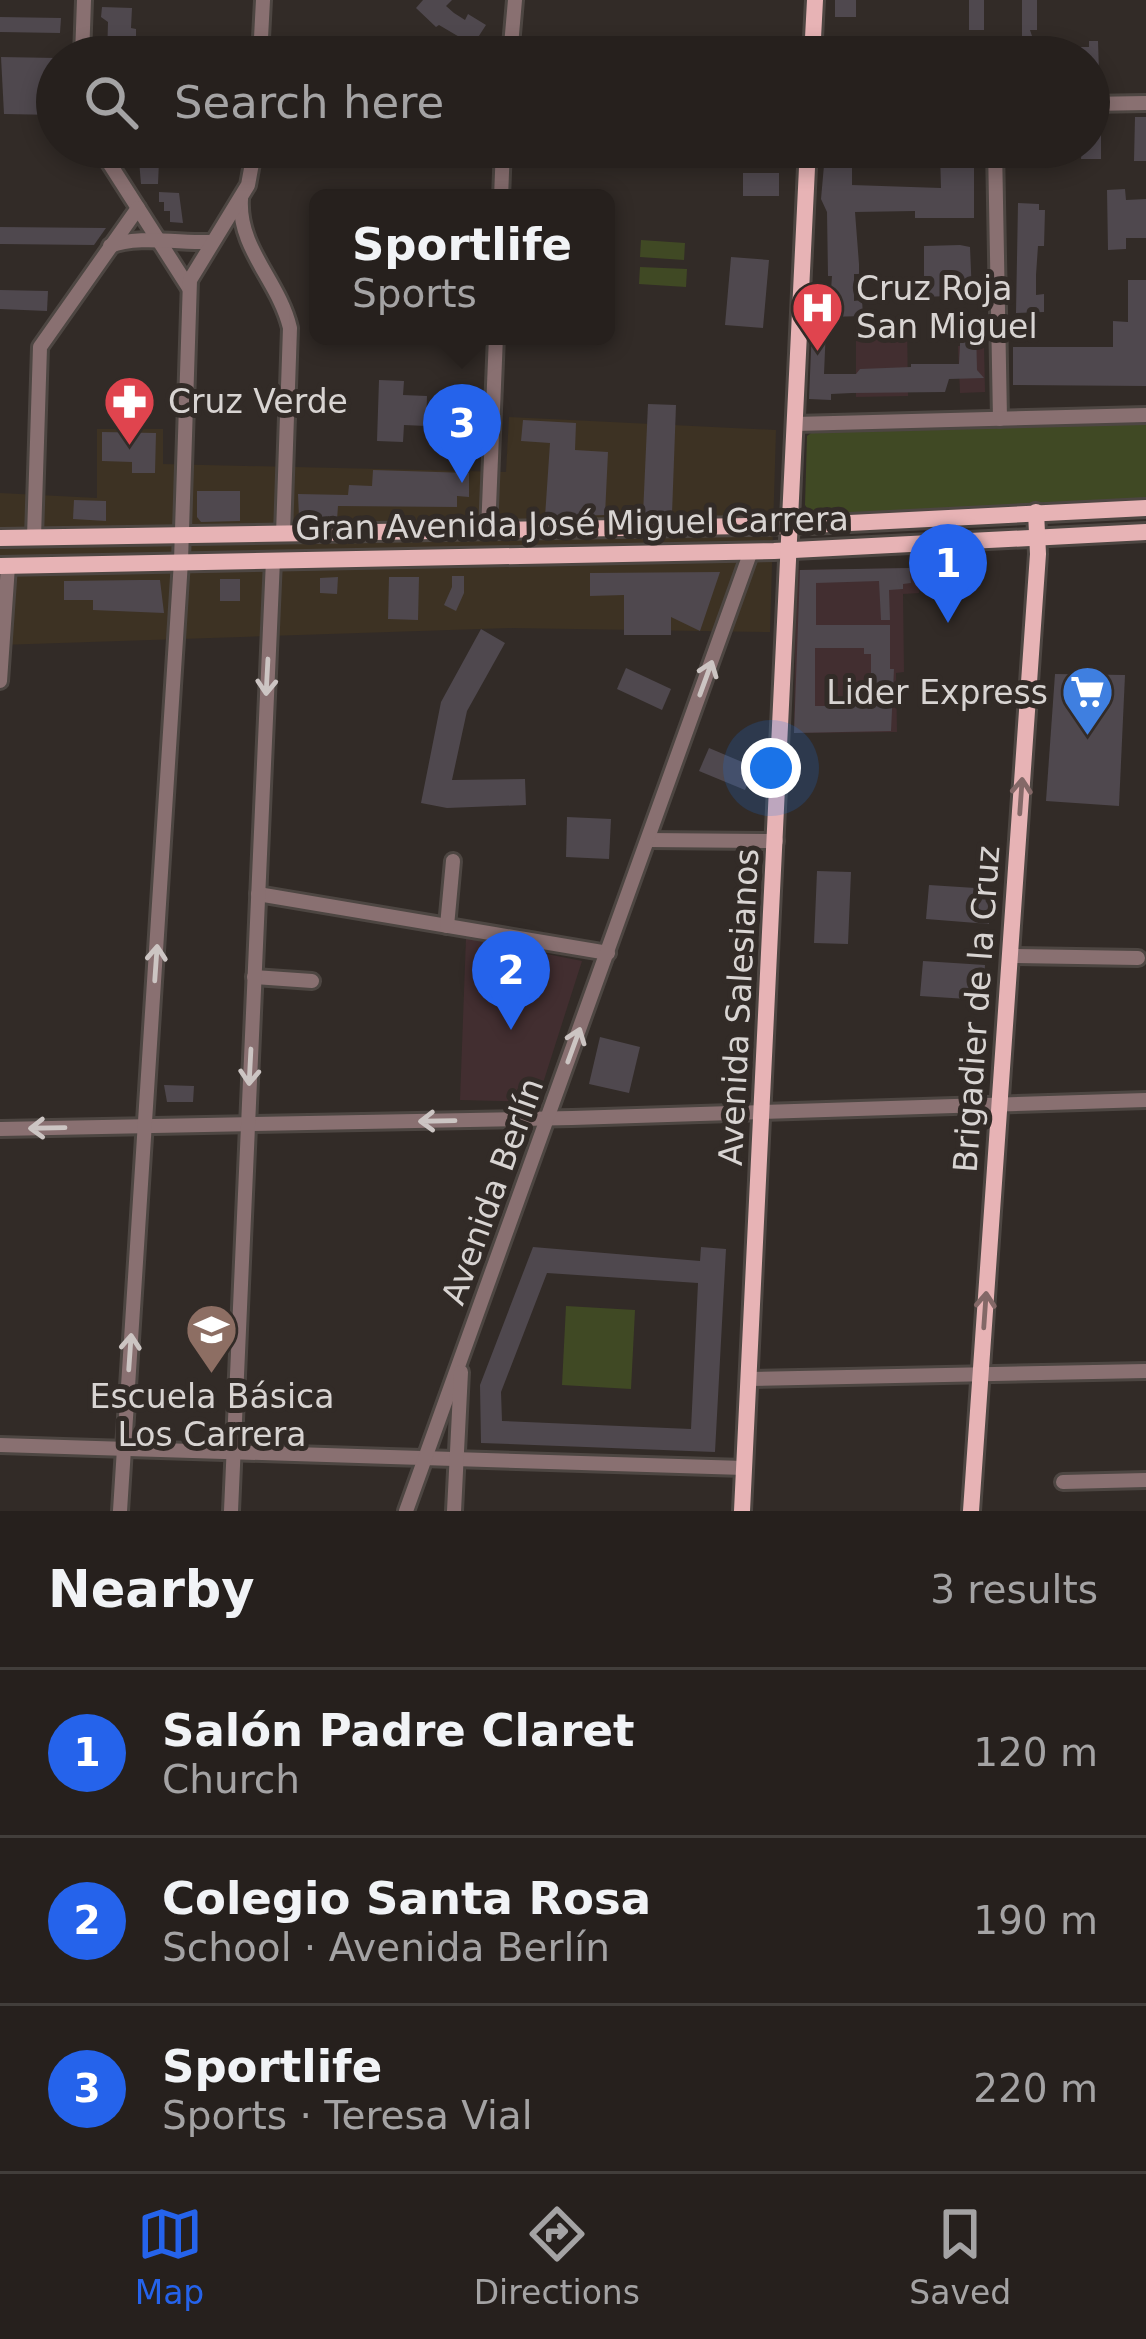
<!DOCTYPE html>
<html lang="en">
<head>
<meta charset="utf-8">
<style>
	:root { --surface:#26201d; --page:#322d2a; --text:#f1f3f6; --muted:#a4a3a4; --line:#423e3b; --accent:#2563eb }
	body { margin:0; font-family:"DejaVu Sans",sans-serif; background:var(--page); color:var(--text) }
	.you { position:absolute; left:771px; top:768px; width:42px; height:42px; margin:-30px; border:9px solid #fff; border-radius:50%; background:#1a73e8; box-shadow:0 0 0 18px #1a73e833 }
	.badge { display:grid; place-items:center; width:78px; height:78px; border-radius:50%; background:var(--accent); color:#fff; font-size:39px; font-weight:700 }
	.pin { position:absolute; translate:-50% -99px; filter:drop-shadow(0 3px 6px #0008) }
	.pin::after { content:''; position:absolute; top:63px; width:42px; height:36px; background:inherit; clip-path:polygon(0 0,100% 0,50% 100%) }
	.popup { position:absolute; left:309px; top:189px; width:306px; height:156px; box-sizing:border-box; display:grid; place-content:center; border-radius:18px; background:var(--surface); filter:drop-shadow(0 3px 9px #0005); font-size:39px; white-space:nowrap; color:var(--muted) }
	.popup b { font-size:45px; color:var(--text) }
	.popup::after { content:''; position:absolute; left:50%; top:100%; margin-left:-24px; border:24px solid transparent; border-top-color:var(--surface) }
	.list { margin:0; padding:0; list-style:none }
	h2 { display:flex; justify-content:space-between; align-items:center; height:156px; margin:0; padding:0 48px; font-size:51px }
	h2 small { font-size:39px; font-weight:400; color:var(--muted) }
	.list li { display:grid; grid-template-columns:78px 1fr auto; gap:36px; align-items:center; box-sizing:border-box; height:168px; padding:0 48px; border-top:3px solid var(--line) }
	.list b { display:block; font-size:45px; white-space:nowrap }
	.list p { margin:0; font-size:39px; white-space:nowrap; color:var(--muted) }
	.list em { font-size:39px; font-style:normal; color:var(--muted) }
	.icon { flex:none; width:66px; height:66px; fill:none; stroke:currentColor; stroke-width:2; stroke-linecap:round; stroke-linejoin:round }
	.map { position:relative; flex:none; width:1146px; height:1511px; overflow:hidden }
	.search { position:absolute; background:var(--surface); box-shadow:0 6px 18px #0003; left:36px; right:36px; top:36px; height:132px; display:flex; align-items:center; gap:30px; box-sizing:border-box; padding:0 42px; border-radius:66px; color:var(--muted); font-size:45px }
	.sheet { height:660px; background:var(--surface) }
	nav { display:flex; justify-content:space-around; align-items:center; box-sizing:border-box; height:168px; border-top:3px solid var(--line); background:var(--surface); font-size:33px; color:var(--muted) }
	nav a { display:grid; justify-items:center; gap:6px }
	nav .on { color:var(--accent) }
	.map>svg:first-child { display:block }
	.commercial { fill:#3d3223 }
	.education { fill:#422e30 }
	.green { fill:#404924 }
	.building { fill:#4f484e; fill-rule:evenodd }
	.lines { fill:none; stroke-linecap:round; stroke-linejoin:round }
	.minor-casing { stroke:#4d4642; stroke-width:20 }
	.major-casing { stroke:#4d4642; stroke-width:22 }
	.minor { stroke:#897071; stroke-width:14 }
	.major { stroke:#e7b3b5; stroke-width:16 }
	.oneway { stroke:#ccc5c3 }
	.oneway2 { stroke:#836867 }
	.labels { text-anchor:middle; stroke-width:10; stroke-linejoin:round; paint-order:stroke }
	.poi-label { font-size:33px; fill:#d8d4d2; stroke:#322b27; text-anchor:start }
	.street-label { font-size:33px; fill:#d8d4d2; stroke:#322b27 }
</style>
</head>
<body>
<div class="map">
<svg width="1146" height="1511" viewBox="0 0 1146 1511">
	<rect width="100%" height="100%" fill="#322b27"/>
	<path class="commercial" d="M509,417L776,430L770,632L511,628L0,645V493L97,498V429H163V464L506,472Z"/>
	<g class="education">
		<path d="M856,322H907L908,396L856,397Z"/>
		<path d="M984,345L985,392L960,393L958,346Z"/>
		<path d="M918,568L919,593L903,594L904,672L896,673L897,732L794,733L796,570Z"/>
		<path d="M466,938L582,961L537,1102L460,1100Z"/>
	</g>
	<g class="green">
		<path d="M641,240L685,243L684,260L640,257Z"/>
		<path d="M640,267L687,269L686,287L639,284Z"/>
		<path d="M1146,422V500L811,514L805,505L807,436L815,430Z"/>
		<path d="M566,1306L635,1310L631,1389L562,1385Z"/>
	</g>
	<g class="building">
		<path d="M423,0H452L446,6L454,13L465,20L468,14L486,25L473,45L439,25L436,27L416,8Z"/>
		<rect x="835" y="0" width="21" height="17"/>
		<rect x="969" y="0" width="15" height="30"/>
		<path d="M1022,0H1037V30H1030L1039,57H1022Z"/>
		<path d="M102,7L132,8L131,28L136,29V40L112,39L129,57H107L108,22L101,17Z"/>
		<path d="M0,17L61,18L60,33L0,32Z"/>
		<path d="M1089,41H1098L1099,73H1089V57H1058L1057,47H1089Z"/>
		<path d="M1,57L57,58V115L4,114Z"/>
		<path d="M1089,116H1101V159H1081L1082,147H1089Z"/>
		<path d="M1135,117H1146V161H1134Z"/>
		<path d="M112,147H146L145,157L118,156Z"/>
		<path d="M974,152V218H915V211L855,212L859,264V274H854V301L862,300L863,316L829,317L832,276H828L827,212L821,199L825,154L852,153V185L941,188L940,153Z"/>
		<path d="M139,160L159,161L158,184H141Z"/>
		<rect x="743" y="173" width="36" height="23"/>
		<path d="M1125,189L1126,200L1146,199V238H1126V249L1108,250L1107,190Z"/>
		<path d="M159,192L179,193L183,223L170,222V211H164V202H159Z"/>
		<path d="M1018,203L1039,204V210H1045L1044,246H1038L1036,275V295L1044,294V312L1016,313Z"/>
		<path d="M0,227L106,228L94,245L0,244Z"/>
		<path d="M960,245L970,247L972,295L924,297V246Z"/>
		<path d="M731,257L769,260L763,328L725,325Z"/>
		<path d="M1128,280H1146V386L1013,385V347H1113V321L1128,322Z"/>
		<path d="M0,290L48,291L47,311L0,309Z"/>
		<path d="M961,325L976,328L977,370L984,378L949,379L945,392L852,393L831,394V400L809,399L812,327H826L824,374H856L860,369L911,367V364H959Z"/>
		<path d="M379,380L404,381L403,395L427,396L426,426L404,425L403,442L377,441Z"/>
		<path d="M648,404L676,405L672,514L643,515Z"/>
		<path d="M523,420L576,423L575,450L608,452L605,515L545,517L550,443L521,441Z"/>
		<path d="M102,432L156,433L155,473H132V462L102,461Z"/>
		<path d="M373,470L469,473V497L457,496V507L338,506L337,520H304L299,517L298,494L348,495L349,485L372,486Z"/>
		<path d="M197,491H240V521L201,522L197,517Z"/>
		<path d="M74,500L106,501V521L73,519Z"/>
		<path d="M909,568L911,583L903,584V589L889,590L890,620H881L879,581L816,583V625H890V669H894L891,731L794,733L800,570ZM815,648H864V654H871V706H815Z"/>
		<path d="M720,572L700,631L671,617V635H624V595L590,596V573Z"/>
		<path d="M452,576H464V593L456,611L444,605L452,587Z"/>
		<path d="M338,577L337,594L320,593V578Z"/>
		<path d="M389,577H419L418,620L388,619Z"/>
		<rect x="220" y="579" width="20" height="22"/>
		<path d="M139,580H160L164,613L93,610V600H64V581Z"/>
		<path d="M481,629L505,643L467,711L452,780L525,779L526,805L447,808L421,803L441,702Z"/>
		<path d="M626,668L671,689L662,710L617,689Z"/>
		<path d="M1055,674L1125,675L1119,806L1046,801Z"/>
		<path d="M709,748L754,767L745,790L699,771Z"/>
		<path d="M567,817L611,819L609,859L566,857Z"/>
		<path d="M817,871L851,872L848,944L814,943Z"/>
		<path d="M929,885L991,889L989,924L926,919Z"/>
		<path d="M923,961L985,965L983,1000L920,996Z"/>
		<path d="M600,1037L640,1047L629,1093L589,1084Z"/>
		<path d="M164,1085L194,1086L193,1102H167Z"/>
		<path d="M533,1247L700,1261L701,1247L726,1249L715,1452L481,1443L480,1385ZM547,1273L698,1283L691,1429L502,1421L501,1392Z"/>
	</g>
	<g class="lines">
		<defs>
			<g id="minor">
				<path d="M82,57L84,0"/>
				<path d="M260,57L263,0"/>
				<path d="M510,57L515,0"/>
				<path d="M1089,104L1146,103"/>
				<path d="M99,147L189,288"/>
				<path d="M995,147L1000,419"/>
				<path d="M501,198L503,147"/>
				<path d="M241,199C238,249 279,281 290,328L283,534"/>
				<path d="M110,246C135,235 181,243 211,242"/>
				<path d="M795,424L1146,415"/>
				<path d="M488,531L496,336"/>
				<path d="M34,537L40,347L138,208"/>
				<path d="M0,681L8,566"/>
				<path d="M648,840L776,841"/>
				<path d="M258,894L608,953"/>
				<path d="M447,926L453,861"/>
				<path d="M1010,956L1138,958"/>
				<path d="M254,977L312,981"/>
				<path d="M0,1129L572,1118L1146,1100"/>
				<path d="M748,1379L1146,1371"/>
				<path d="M0,1445L744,1468"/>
				<path d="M1063,1482L1146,1480"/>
				<path d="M120,1511L181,561L190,280L248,185L255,147"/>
				<path d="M231,1511L273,560"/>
				<path d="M406,1511L751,551"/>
				<path d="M454,1511L461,1372"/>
			</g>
			<g id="major">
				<path d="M812,57L815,0"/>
				<path d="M0,538L810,525L1146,508"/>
				<path d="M0,566L774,551L1146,532"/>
				<path d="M742,1511L808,147"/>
				<path d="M971,1511L1038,554L1036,512"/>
			</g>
		</defs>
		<use href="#minor" class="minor-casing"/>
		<use href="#major" class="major-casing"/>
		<use href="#minor" class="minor"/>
		<use href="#major" class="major"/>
	</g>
	<defs><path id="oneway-shaft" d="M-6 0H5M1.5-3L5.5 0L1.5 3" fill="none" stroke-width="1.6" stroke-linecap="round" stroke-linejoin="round" transform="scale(3)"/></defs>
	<g class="oneway">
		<use href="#oneway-shaft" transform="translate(267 677) rotate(93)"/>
		<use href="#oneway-shaft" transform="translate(706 678) rotate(-70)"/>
		<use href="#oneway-shaft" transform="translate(156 963) rotate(-86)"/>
		<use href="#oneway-shaft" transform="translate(574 1045) rotate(-70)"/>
		<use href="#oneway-shaft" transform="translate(250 1067) rotate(93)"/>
		<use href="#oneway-shaft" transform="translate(437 1121) rotate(179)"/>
		<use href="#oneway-shaft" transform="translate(47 1128) rotate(179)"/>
		<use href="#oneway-shaft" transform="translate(130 1352) rotate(-86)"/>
	</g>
	<g class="oneway2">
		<use href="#oneway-shaft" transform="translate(1021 796) rotate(-86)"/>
		<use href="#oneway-shaft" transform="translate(985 1310) rotate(-86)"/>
	</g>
	<defs>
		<symbol id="hospital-pin" viewBox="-11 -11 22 30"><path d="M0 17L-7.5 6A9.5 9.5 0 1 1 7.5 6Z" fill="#e0444e" stroke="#322b27"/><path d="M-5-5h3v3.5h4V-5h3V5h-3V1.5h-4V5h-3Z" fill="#fff"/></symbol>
		<symbol id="pharmacy-pin" viewBox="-11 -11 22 30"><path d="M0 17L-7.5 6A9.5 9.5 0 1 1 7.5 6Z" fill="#e0444e" stroke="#322b27"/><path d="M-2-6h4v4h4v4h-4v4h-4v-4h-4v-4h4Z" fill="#fff"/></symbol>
		<symbol id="supermarket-pin" viewBox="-11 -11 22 30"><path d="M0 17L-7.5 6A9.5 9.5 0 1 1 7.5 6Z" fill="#3f7fe0" stroke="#322b27"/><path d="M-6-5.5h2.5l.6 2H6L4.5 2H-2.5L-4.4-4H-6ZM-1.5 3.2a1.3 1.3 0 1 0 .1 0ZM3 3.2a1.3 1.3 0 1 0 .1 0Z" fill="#fff"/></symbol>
		<symbol id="school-pin" viewBox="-11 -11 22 30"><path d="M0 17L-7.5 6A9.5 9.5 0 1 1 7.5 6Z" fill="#8d6e63" stroke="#322b27"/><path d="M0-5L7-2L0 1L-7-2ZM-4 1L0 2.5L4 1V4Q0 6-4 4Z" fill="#fff"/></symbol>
	</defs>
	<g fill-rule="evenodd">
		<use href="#hospital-pin" x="788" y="278" width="59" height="81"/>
		<use href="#pharmacy-pin" x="100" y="372" width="59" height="81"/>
		<use href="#supermarket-pin" x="1058" y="662" width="59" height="81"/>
		<use href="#school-pin" x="182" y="1300" width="59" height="81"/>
	</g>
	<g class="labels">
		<g class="poi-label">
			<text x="856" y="300">Cruz Roja<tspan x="856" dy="38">San Miguel</tspan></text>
			<text x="168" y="413">Cruz Verde</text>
			<text x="1048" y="704" text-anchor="end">Lider Express</text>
			<text x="212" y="1408" text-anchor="middle">Escuela Básica<tspan x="212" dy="38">Los Carrera</tspan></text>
		</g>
		<g class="street-label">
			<text transform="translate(572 523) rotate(-1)" y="12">Gran Avenida José Miguel Carrera</text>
			<text transform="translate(738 1007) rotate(-87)" y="12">Avenida Salesianos</text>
			<text transform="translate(976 1009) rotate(-86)" y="12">Brigadier de la Cruz</text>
			<text transform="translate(492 1191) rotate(-70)" y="12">Avenida Berlín</text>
		</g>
	</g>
</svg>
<div class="you"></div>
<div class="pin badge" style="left:948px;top:623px">1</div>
<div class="pin badge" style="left:511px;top:1030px">2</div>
<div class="pin badge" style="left:462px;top:483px">3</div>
<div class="popup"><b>Sportlife</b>Sports</div>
<div class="search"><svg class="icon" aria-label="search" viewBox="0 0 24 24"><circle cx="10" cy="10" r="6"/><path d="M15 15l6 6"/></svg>Search here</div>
</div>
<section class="sheet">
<h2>Nearby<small>3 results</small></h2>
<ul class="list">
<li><span class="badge">1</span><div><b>Salón Padre Claret</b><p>Church</p></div><em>120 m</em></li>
<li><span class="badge">2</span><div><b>Colegio Santa Rosa</b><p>School · Avenida Berlín</p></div><em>190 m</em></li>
<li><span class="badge">3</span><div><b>Sportlife</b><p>Sports · Teresa Vial</p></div><em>220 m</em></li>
</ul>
</section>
<nav>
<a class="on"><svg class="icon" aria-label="map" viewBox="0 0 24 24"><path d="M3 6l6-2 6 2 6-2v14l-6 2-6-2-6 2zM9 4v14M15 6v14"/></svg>Map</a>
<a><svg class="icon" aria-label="directions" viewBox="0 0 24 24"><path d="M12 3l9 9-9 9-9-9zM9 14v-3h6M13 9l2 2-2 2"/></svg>Directions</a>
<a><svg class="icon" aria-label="saved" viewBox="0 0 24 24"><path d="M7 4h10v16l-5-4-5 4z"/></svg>Saved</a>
</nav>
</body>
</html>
